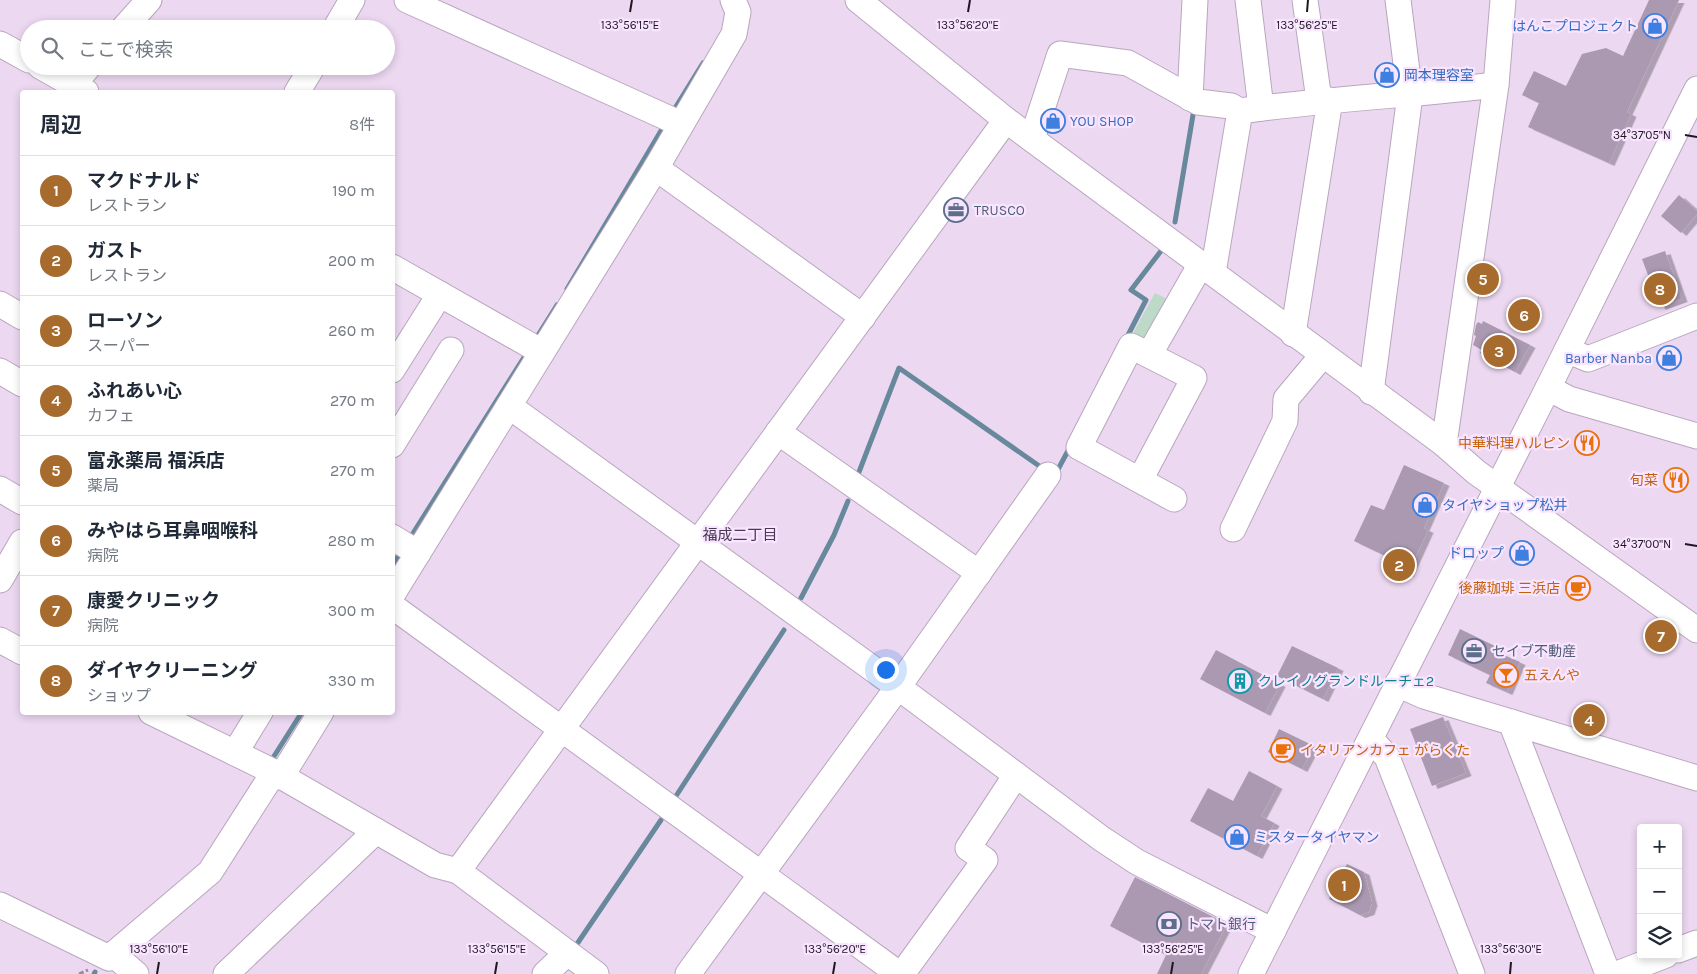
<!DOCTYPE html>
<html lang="ja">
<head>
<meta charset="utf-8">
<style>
	:root { --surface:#fff; --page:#f6f6f7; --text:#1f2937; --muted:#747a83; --line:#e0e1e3; --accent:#a86b2e }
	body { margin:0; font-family:Karla,"Noto Sans JP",sans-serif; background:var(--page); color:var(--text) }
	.controls { position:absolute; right:15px; bottom:15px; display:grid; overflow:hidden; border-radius:5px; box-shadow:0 2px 8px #0003 }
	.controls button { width:45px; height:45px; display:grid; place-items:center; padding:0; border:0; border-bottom:1px solid var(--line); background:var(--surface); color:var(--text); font:25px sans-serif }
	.you { position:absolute; left:885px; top:669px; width:18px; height:18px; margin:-12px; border:4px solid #fff; border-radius:50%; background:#1a73e8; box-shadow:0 0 0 8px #1a73e833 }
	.badge { display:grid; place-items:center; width:32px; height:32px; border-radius:50%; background:var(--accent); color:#fff; font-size:16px; font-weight:700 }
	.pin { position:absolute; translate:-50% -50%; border:2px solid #fff; box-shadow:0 1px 5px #0006 }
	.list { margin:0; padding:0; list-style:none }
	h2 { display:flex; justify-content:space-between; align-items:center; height:65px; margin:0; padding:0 20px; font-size:21px }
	h2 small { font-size:16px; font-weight:400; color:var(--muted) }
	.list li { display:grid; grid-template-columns:32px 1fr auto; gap:15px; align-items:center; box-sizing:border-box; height:70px; padding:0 20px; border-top:1px solid var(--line) }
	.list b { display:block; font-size:19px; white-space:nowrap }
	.list p { margin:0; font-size:16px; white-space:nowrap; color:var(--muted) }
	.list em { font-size:16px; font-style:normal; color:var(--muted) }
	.icon { flex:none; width:28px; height:28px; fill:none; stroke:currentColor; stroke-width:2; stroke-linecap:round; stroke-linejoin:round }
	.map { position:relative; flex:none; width:1697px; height:974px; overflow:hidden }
	.search { position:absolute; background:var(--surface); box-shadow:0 2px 8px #0003; left:20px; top:20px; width:375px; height:55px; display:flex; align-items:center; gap:12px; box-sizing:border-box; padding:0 18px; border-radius:28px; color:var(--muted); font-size:19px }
	.panel { position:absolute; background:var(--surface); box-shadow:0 2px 8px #0003; left:20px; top:90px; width:375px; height:625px; border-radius:5px }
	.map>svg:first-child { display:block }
	.green { fill:#bdd9c8 }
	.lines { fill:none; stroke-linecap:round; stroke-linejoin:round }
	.stream { stroke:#68889c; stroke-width:5 }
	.building { fill:#ab99b2; filter:url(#shadow) }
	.minor-casing { stroke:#b9a6be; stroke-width:27 }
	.path { stroke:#998b9d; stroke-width:3; stroke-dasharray:5 2.5; stroke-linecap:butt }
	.minor { stroke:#fff; stroke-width:25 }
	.ticks { fill:none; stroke:#1e1720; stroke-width:2 }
	.labels { text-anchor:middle; stroke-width:4.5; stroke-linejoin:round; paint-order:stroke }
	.shop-label { font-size:14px; fill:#366cbe; stroke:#f9e5ff; text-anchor:start }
	.service-label { font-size:14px; fill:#4e5e75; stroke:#f9e5ff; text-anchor:start }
	.food-label { font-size:14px; fill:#c56008; stroke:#f9e5ff; text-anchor:end }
	.culture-label { font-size:14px; fill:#0d838f; stroke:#f9e5ff; text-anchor:start }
	.neighbourhood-label { font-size:15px; fill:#4a3a4f; stroke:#f9e5ff }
	.ticks-label { font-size:12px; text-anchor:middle; fill:#1e1720; stroke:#f9e5ff; stroke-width:4.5; stroke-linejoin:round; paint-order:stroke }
</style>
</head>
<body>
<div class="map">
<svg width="1697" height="974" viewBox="0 0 1697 974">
	<defs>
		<filter id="shadow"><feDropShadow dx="5.5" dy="3" stdDeviation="0" flood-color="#0004"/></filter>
	</defs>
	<rect width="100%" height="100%" fill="#ecd8f1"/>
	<path class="green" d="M1155,293L1173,302L1149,347L1131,337Z"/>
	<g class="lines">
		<g class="stream">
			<path d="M672,113L703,63"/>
			<path d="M1175,222L1194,109"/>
			<path d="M567,289L665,124"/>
			<path d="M1126,339L1146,300L1131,290L1164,247"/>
			<path d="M535,340L557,305"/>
			<path d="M859,472L899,368L1045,470"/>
			<path d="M1055,475L1070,447"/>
			<path d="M410,538L528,351"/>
			<path d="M392,566L402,550"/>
			<path d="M801,598L834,535L848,501"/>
			<path d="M271,761L302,712"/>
			<path d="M676,796L784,630"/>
			<path d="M577,944L661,820"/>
			<path d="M94,974L95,972"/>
		</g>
	</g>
	<g class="building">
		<path d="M1649,0H1679L1627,112L1631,114L1609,163L1528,127L1539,103L1522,95L1534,71L1566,86L1582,54L1606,48L1623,56Z"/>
		<path d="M1679,195L1697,211V214L1681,233L1661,216Z"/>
		<path d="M1665,251L1682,299L1660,307L1642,259Z"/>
		<path d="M1483,321L1530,345L1515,372L1480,353L1482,350L1473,345L1476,336L1474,335L1476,325L1478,322L1482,324Z"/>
		<path d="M1404,465L1444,483L1424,528L1428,530L1408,574L1387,565L1390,558L1354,541L1371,505L1384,510Z"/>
		<path d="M1460,629L1499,648L1497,652L1520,662L1507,692L1486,683L1490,675L1448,655Z"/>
		<path d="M1292,646L1338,668L1323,699L1277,676Z"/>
		<path d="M1216,650L1280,684L1265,713L1200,679Z"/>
		<path d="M1443,717L1466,773L1432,786L1410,729Z"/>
		<path d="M1279,729L1314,746L1302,769L1268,752Z"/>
		<path d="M1249,771L1277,786L1261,816L1274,823L1257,856L1190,821L1208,788L1233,801Z"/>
		<path d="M1347,864L1364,872L1372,903L1369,912L1360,915L1329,899Z"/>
		<path d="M1135,877L1227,924L1201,974H1157L1166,955L1110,926Z"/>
	</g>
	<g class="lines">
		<defs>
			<g id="minor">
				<path d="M407,0L681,124"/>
				<path d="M858,0L1006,120L1444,444L1476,472L1697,630"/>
				<path d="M1248,0L1261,108"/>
				<path d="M1305,0L1319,100"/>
				<path d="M123,29L149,0"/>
				<path d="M335,29L352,0"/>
				<path d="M0,44L29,60"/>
				<path d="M40,66L86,92"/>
				<path d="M73,85L89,66"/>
				<path d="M297,92L313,66"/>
				<path d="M1190,98L1195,0"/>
				<path d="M1032,139L1060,54L1128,63L1198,102L1231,106L1240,111"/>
				<path d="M656,168L863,317"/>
				<path d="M392,267L542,352"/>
				<path d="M1213,273L1240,111C1325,99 1411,95 1496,85"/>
				<path d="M0,304L22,317"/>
				<path d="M1293,334L1330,100"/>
				<path d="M1567,350L1588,359L1697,316"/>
				<path d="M1149,355L1201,264"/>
				<path d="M392,370L440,294"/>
				<path d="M0,371L22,384"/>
				<path d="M1548,388L1569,399L1697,436"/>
				<path d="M1371,392L1410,95L1398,0"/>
				<path d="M509,406L898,687L1102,839L1137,862L1273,931"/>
				<path d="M778,432L979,573"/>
				<path d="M1444,444L1496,85L1503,0"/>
				<path d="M392,445L451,350"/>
				<path d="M1140,480L1194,378L1131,346L1079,447L1174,499"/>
				<path d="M0,489L22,502"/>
				<path d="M1233,529L1285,421L1286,399L1322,356"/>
				<path d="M392,537L418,553"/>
				<path d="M0,580L22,542"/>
				<path d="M392,595L656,168L734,34L738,12L733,0"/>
				<path d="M392,606L899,974"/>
				<path d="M0,640L22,652"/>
				<path d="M1397,684L1424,696L1697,778"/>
				<path d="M151,712L274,772L435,865L458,871L596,974"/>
				<path d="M1511,722L1608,974"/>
				<path d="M1371,739L1387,757L1472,974"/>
				<path d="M235,753L260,712"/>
				<path d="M281,777L321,712"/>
				<path d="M458,871L1006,120"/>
				<path d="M0,905L109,958L210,872L274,772"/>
				<path d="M1678,950L1697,943"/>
				<path d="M113,954L136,974"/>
				<path d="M226,974L376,831"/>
				<path d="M545,974L567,953"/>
				<path d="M688,974L898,687L1048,475"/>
				<path d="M902,974L985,860L968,848L1016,775"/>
				<path d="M1251,974L1548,388L1697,89"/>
				<path d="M1617,974L1666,955"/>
			</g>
		</defs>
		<use href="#minor" class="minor-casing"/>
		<path class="path" d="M79,974L88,970"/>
		<use href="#minor" class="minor"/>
	</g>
	<path class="ticks" d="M630,12L632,0M968,12L970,0M1307,12L1308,0M1685,135L1697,137M1685,544L1697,546M157,974L159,962M495,974L497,962M833,974L835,962M1171,974L1173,962M1510,974L1511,962"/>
	<defs>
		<symbol id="shop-ring" viewBox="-11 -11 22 22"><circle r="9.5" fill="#f9e5ff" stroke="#3f7fe0" stroke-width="1.5"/><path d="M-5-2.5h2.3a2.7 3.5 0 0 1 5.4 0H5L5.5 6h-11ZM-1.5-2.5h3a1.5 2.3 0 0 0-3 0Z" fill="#3f7fe0"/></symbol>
		<symbol id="office-ring" viewBox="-11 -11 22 22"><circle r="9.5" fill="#f9e5ff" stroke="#5c6f8a" stroke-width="1.5"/><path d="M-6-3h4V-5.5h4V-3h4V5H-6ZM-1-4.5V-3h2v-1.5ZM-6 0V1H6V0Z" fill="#5c6f8a"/></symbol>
		<symbol id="restaurant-ring" viewBox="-11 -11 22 22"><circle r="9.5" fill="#f9e5ff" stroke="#e8710a" stroke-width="1.5"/><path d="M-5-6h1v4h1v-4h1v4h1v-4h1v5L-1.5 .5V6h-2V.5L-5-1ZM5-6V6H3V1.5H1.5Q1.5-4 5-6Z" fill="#e8710a"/></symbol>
		<symbol id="cafe-ring" viewBox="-11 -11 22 22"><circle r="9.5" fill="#f9e5ff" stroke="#e8710a" stroke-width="1.5"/><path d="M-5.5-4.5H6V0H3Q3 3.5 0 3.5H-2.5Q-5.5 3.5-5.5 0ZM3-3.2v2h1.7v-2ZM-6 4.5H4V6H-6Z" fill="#e8710a"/></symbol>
		<symbol id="bar-ring" viewBox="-11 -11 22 22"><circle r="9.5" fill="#f9e5ff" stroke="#e8710a" stroke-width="1.5"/><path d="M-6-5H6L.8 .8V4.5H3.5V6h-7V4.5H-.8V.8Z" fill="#e8710a"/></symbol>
		<symbol id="building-ring" viewBox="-11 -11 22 22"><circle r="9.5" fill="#f9e5ff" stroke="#0f9aa8" stroke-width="1.5"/><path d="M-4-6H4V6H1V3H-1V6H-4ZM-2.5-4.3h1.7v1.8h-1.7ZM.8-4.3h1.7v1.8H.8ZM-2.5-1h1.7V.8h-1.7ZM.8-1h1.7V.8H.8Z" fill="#0f9aa8"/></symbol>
		<symbol id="bank-ring" viewBox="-11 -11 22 22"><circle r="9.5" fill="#f9e5ff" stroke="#5c6f8a" stroke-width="1.5"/><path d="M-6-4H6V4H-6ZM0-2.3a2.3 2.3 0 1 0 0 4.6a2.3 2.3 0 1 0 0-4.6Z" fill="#5c6f8a"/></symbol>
	</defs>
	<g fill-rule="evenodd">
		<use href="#shop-ring" x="1641" y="12" width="28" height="28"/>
		<use href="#shop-ring" x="1373" y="61" width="28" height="28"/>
		<use href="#shop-ring" x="1039" y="107" width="28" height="28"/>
		<use href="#office-ring" x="942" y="196" width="28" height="28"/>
		<use href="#shop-ring" x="1655" y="344" width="28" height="28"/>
		<use href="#restaurant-ring" x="1573" y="429" width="28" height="28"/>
		<use href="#restaurant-ring" x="1662" y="466" width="28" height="28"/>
		<use href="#shop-ring" x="1411" y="491" width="28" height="28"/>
		<use href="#shop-ring" x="1508" y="539" width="28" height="28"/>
		<use href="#cafe-ring" x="1564" y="574" width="28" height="28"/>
		<use href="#office-ring" x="1460" y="637" width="28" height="28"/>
		<use href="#bar-ring" x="1492" y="661" width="28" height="28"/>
		<use href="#building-ring" x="1226" y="667" width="28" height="28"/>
		<use href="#cafe-ring" x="1269" y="736" width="28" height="28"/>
		<use href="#shop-ring" x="1223" y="823" width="28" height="28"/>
		<use href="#bank-ring" x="1155" y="910" width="28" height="28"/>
	</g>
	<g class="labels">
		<g class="shop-label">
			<text x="1638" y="31" text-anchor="end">はんこプロジェクト</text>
			<text x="1404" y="80">岡本理容室</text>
			<text x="1070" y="126">YOU SHOP</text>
			<text x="1652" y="363" text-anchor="end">Barber Nanba</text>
			<text x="1442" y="510">タイヤショップ松井</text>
			<text x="1504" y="558" text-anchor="end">ドロップ</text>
			<text x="1254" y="842">ミスタータイヤマン</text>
		</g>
		<g class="service-label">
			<text x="974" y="215">TRUSCO</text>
			<text x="1492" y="656">セイブ不動産</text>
			<text x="1186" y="929">トマト銀行</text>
		</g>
		<g class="food-label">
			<text x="1570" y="448">中華料理ハルピン</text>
			<text x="1658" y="485">旬菜</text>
			<text x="1560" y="593">後藤珈琲 三浜店</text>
			<text x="1524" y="680" text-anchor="start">五えんや</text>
			<text x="1300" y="755" text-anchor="start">イタリアンカフェ がらくた</text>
		</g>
		<g class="culture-label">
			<text x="1258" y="686">クレイノグランドルーチェ2</text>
		</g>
		<g class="neighbourhood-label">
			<text x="740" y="540">福成二丁目</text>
		</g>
	</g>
	<g class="ticks-label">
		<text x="630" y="29">133°56'15"E</text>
		<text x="968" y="29">133°56'20"E</text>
		<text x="1307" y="29">133°56'25"E</text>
		<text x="1642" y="139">34°37'05"N</text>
		<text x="1642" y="548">34°37'00"N</text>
		<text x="159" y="953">133°56'10"E</text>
		<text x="497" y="953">133°56'15"E</text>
		<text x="835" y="953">133°56'20"E</text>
		<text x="1173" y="953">133°56'25"E</text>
		<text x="1511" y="953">133°56'30"E</text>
	</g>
</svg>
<div class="controls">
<button>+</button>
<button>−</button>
<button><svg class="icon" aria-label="layers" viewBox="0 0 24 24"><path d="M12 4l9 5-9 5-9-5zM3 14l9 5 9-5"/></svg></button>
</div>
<div class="you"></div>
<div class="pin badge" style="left:1344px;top:885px">1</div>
<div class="pin badge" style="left:1399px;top:565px">2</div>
<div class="pin badge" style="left:1499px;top:351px">3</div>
<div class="pin badge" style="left:1589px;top:720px">4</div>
<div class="pin badge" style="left:1483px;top:279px">5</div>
<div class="pin badge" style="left:1524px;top:315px">6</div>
<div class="pin badge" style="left:1661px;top:636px">7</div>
<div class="pin badge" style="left:1660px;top:289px">8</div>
<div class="search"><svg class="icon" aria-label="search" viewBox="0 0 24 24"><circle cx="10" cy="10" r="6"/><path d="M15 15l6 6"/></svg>ここで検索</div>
<section class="panel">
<h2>周辺<small>8件</small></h2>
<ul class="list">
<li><span class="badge">1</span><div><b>マクドナルド</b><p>レストラン</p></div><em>190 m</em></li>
<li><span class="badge">2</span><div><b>ガスト</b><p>レストラン</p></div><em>200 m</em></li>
<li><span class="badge">3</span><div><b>ローソン</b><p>スーパー</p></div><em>260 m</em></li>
<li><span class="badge">4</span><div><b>ふれあい心</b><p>カフェ</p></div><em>270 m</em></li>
<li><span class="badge">5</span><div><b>富永薬局 福浜店</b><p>薬局</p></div><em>270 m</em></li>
<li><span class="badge">6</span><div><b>みやはら耳鼻咽喉科</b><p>病院</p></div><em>280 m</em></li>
<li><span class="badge">7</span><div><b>康愛クリニック</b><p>病院</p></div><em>300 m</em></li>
<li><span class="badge">8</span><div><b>ダイヤクリーニング</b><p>ショップ</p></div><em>330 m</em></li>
</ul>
</section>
</div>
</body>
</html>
